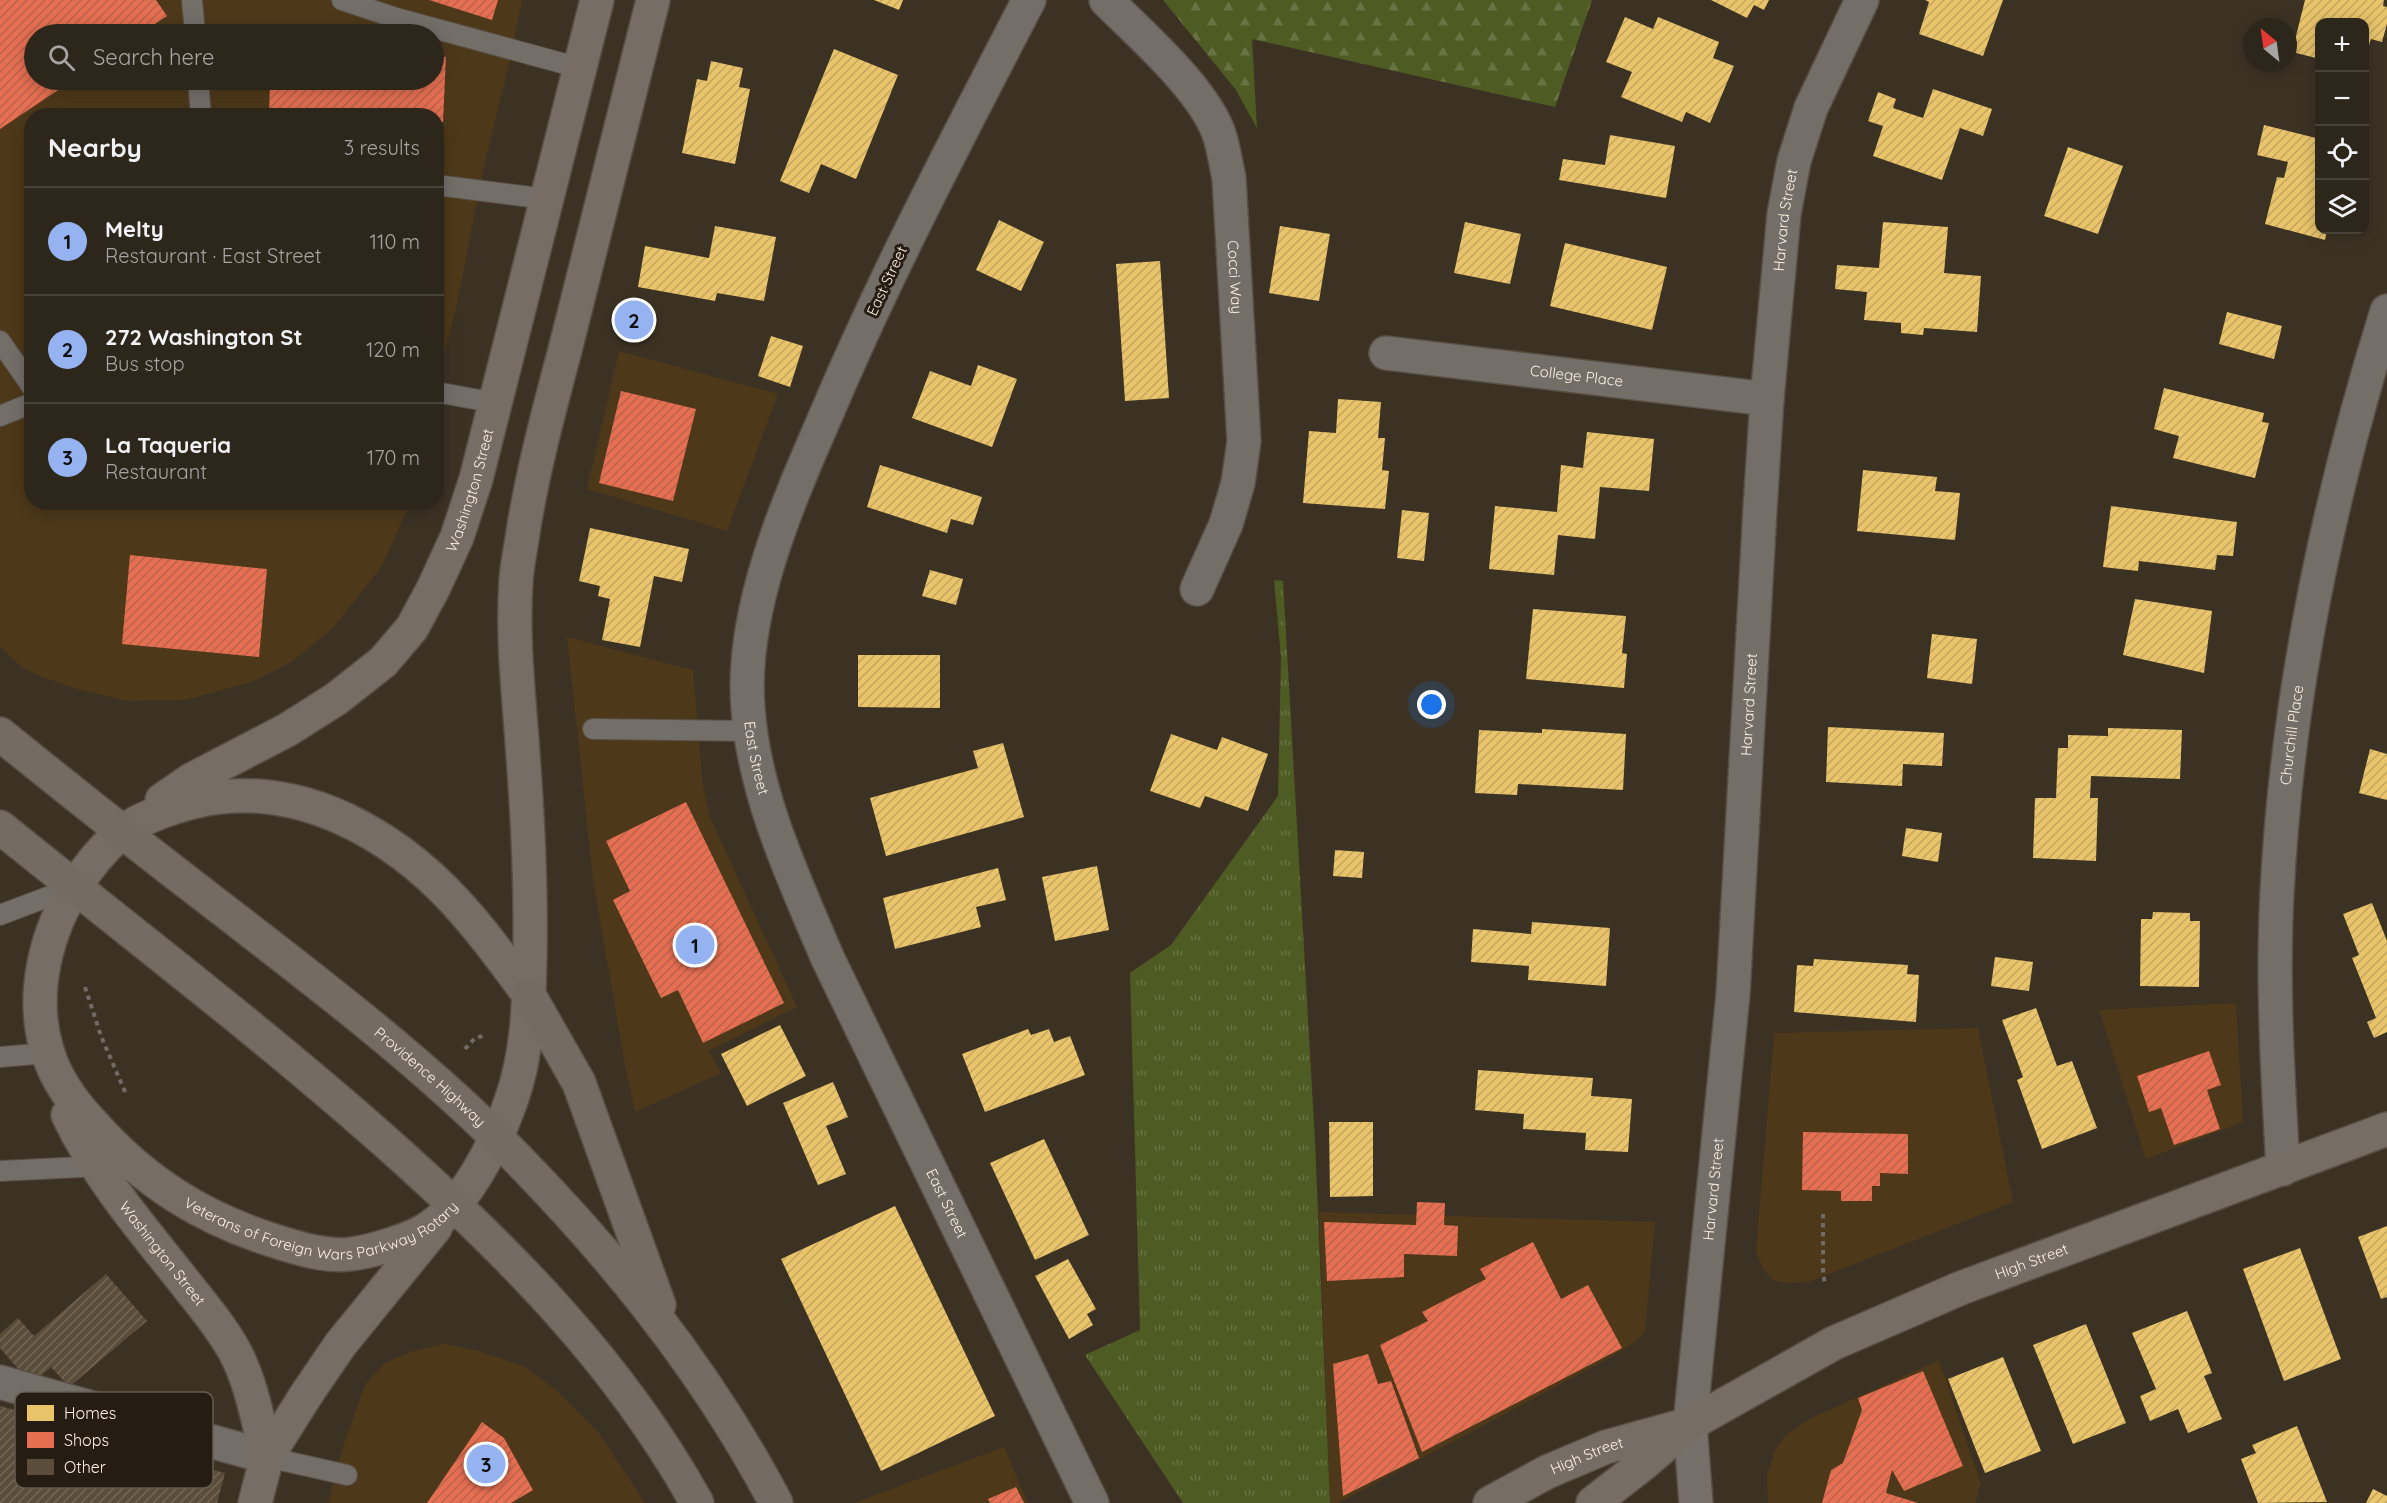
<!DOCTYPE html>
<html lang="en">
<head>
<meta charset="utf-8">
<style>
	:root { --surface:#2d261b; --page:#352e24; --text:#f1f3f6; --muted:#a7a5a3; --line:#48433a; --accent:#95b2f1 }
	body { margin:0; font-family:Quicksand,sans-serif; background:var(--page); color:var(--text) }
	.controls { position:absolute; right:18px; top:18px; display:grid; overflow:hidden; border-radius:12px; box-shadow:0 3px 15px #0003 }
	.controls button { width:54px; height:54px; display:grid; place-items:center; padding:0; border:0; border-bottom:2px solid var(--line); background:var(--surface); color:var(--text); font:30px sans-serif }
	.compass { position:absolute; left:2243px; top:18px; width:54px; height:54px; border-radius:50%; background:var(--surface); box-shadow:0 3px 15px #0003; rotate:331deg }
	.you { position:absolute; left:1432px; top:705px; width:21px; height:21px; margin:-15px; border:4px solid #fff; border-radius:50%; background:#1a73e8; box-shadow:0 0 0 9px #1a73e833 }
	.badge { display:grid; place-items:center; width:39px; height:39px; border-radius:50%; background:var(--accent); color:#111; font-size:20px; font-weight:700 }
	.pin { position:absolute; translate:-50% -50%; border:3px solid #fff; box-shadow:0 2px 6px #0006 }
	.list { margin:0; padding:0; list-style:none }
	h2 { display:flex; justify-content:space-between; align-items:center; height:78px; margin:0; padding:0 24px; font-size:26px }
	h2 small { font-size:20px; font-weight:400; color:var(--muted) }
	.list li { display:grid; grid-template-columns:39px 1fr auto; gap:18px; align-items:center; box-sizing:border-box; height:108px; padding:0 24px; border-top:2px solid var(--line) }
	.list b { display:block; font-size:22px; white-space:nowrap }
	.list p { margin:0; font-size:20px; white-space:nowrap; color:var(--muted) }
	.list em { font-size:20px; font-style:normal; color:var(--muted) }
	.icon { flex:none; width:33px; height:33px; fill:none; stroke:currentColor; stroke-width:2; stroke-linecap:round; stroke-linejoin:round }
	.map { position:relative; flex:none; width:2387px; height:1503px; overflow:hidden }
	.search { position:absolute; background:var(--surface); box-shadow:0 3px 15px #0003; left:24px; top:24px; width:420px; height:66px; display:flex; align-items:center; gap:15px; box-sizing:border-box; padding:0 21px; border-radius:33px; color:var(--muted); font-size:22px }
	.panel { position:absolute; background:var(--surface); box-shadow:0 3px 15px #0003; left:24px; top:108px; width:420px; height:402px; border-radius:24px }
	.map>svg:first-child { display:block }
	.built { fill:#4d3819; fill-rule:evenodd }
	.grass { fill:url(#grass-tufts) }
	.forest { fill:url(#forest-firs) }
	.homes { fill:url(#homes-hatch) }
	.shops { fill:url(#shops-hatch) }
	.building { fill:url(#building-hatch) }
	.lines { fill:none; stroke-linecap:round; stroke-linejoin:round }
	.service-casing { stroke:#584f44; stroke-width:22 }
	.minor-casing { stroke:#584f44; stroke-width:36 }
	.tertiary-casing { stroke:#584f44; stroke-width:36 }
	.secondary-casing { stroke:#584f44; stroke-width:36 }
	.primary-casing { stroke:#584f44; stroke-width:36 }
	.trunk-casing { stroke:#584f44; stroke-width:36 }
	.path { stroke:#716b65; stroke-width:4; stroke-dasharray:4.5 4.5; stroke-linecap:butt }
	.service { stroke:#746e69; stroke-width:20 }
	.minor { stroke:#746e69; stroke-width:33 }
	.tertiary { stroke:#746e69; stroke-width:33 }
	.secondary { stroke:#776f69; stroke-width:33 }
	.primary { stroke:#766e65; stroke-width:33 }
	.trunk { stroke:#746c62; stroke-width:33 }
	.labels { text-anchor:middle; stroke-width:6; stroke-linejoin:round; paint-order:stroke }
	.street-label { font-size:15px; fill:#fbefe0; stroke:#261d12 }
	.key { fill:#261d12; stroke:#665c50; stroke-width:1.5 }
	.key-label { font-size:16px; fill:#fbefe0 }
</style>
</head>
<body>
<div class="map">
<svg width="2387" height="1503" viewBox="0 0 2387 1503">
	<defs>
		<pattern id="grass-tufts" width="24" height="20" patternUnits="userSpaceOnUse" patternTransform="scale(1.5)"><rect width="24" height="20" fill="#4e5b23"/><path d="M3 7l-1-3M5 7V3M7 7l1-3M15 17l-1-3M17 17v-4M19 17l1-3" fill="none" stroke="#687343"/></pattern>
		<pattern id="forest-firs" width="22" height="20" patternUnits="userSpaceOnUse" patternTransform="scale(1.5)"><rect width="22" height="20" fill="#4e5b23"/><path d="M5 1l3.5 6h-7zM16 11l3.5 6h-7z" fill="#687343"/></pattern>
		<pattern id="homes-hatch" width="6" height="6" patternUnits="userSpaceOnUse" patternTransform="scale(1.5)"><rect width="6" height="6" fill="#e9c46a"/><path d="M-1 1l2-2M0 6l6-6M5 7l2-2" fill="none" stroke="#c2a560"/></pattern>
		<pattern id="shops-hatch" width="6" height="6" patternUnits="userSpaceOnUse" patternTransform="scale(1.5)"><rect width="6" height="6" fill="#e76f51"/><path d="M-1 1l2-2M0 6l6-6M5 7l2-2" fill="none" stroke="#b8634d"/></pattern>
		<pattern id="building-hatch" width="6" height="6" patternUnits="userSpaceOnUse" patternTransform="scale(1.5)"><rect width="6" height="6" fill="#5a4d3a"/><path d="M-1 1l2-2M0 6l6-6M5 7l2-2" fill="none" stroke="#736756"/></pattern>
	</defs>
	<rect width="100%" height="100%" fill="#3c3224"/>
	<g class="built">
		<path d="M0,0H522L510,60L482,175L456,309L437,379L436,116H32V502L410,503L382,566L334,627L293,661L251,682L186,700L127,701L77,689L42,677L23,668L0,647ZM34,34H434V80H34Z"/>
		<path d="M619,351L778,394L727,531L587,489Z"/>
		<path d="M567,637L693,670L703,786L710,817L797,1007L708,1051L721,1073L635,1112L626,1071L593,880Z"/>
		<path d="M2236,1003L2243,1122L2146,1159L2099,1010Z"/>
		<path d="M1978,1028L2013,1202L1808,1282L1787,1283L1773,1280L1763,1269L1756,1251L1774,1033Z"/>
		<path d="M1319,1212L1655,1222L1645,1332L1638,1340L1613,1356L1359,1492L1338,1503H1330Z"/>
		<path d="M444,1344L479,1351L521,1365L555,1389L598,1432L645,1503H328L344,1443L366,1383L385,1363L413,1351Z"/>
		<path d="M1939,1360L1981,1484L1975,1503H1768L1767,1475L1776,1448L1787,1434L1812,1418Z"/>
		<path d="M1004,1447L1028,1503H854Z"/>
	</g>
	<path class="grass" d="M1274,580L1283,581L1315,1141L1330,1503H1183L1085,1355L1140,1330L1130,973L1171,945L1278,796L1281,657Z"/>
	<path class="forest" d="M1163,0H1592L1555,107L1252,39L1257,128L1236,90Z"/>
	<g class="homes">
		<path d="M874,0H903L899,10Z"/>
		<path d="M1711,0H1769L1764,10L1754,5L1747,18Z"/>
		<path d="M2003,0L1983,56L1919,34L1929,2L1925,0Z"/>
		<path d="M2305,0H2384L2383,6L2387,7V24L2382,42L2371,39L2364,61V22H2320V59L2292,52Z"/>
		<path d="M1625,17L1653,29L1658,17L1719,42L1713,58L1734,66L1710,123L1686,112L1682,122L1621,97L1632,72L1606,62Z"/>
		<path d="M834,49L898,75L856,179L821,164L809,193L780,181Z"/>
		<path d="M711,61L743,68L739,87L750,89L735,164L682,153L697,79L707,81Z"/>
		<path d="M1933,89L1992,109L1983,136L1960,128L1942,180L1873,156L1883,126L1868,121L1878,92L1896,99L1893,108L1923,118Z"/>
		<path d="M2264,125L2320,139V230H2327L2325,240L2265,224L2277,177L2284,178L2288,162L2257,155Z"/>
		<path d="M1610,135L1675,146L1666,198L1559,180L1563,159L1605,165Z"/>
		<path d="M2068,147L2123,166L2098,234L2044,216Z"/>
		<path d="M999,220L1044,242L1021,291L976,270Z"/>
		<path d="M1465,222L1521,234L1510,284L1454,273Z"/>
		<path d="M1883,222L1948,227L1944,273L1981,276L1977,332L1924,328L1923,335L1901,333V323L1864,320L1867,292L1835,289L1837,265L1879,268Z"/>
		<path d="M715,226L776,237L764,301L717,293L715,301L638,287L645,246L709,258Z"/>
		<path d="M1280,226L1330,234L1319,301L1269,293Z"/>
		<path d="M1565,243L1667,267L1652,330L1550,306Z"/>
		<path d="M1160,261L1169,398L1125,401L1116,264Z"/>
		<path d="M2227,312L2282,326L2274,359L2219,344Z"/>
		<path d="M771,336L803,346L790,387L758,376Z"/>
		<path d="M978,365L1017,379L992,447L912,418L930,371L971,386Z"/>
		<path d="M2164,388L2264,413L2262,422L2269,423L2255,478L2173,458L2179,436L2154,429Z"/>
		<path d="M1338,399L1381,402L1378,438H1385L1382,470L1389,471L1385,509L1303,503L1309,431L1336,433Z"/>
		<path d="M1587,432L1654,439L1649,491L1600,487L1595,539L1558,535L1554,575L1489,569L1495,506L1557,512L1561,465L1583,468Z"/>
		<path d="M880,465L982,497L973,525L951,519L947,533L867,507Z"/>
		<path d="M1863,470L1937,477L1935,491L1960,493L1955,540L1857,531Z"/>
		<path d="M2111,506L2237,522L2233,556L2217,555L2215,570L2139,561L2138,571L2103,567Z"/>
		<path d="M1402,510L1429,513L1424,561L1397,558Z"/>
		<path d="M590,528L689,549L682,582L654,576L640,647L602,640L610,599L598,596L600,586L579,581Z"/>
		<path d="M930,570L963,579L956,605L922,596Z"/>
		<path d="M2135,599L2212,611L2204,673L2123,655Z"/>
		<path d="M1533,609L1626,616L1622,653L1627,654L1624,688L1526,679Z"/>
		<path d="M1932,634L1977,639L1972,684L1927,678Z"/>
		<path d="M858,655H940V708L858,707Z"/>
		<path d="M1828,727L1944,733L1942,766L1903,764L1902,786L1826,782Z"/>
		<path d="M2108,728L2182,730L2180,779L2091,776L2090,798H2098L2096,861L2033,858L2035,798H2056L2058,748H2068V735L2108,736Z"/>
		<path d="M1542,729L1626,734L1623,790L1518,784L1517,795L1475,793L1479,730L1542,733Z"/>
		<path d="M1171,734L1217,750L1222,737L1268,754L1248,811L1205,796L1200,808L1150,791Z"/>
		<path d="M1003,743L1024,817L886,856L870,798L978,768L973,751Z"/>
		<path d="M2370,749L2387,754V800L2359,793Z"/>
		<path d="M1906,828L1942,833L1938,862L1902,856Z"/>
		<path d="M1335,850L1364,852L1362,878L1333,876Z"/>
		<path d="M1097,866L1109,930L1055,941L1042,877Z"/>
		<path d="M998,868L1006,900L976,907L981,927L895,949L883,898Z"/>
		<path d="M2372,903L2387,941V1032L2374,1038L2367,1022L2376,1018L2352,958L2359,955L2343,914Z"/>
		<path d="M2153,912L2190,913V921H2200L2199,987L2140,986L2141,919H2152Z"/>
		<path d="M1532,922L1610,928L1606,986L1528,980L1529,966L1471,962L1473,929L1531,934Z"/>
		<path d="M1995,957L2033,962L2029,991L1991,986Z"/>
		<path d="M1814,959L1908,965L1907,974L1919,975L1916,1022L1794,1012L1797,965L1813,966Z"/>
		<path d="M2036,1008L2057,1066L2072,1061L2097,1128L2042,1149L2017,1080L2023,1077L2002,1020Z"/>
		<path d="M780,1025L806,1076L747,1106L721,1054Z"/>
		<path d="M1028,1029L1031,1035L1049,1029L1054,1042L1070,1036L1085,1075L985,1112L962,1054Z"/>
		<path d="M1478,1070L1593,1078L1591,1096L1632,1099L1628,1152L1585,1150L1586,1133L1523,1129L1524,1114L1475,1110Z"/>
		<path d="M833,1082L848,1117L826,1126L846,1174L818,1185L783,1103Z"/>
		<path d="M1329,1122H1373V1196L1330,1197Z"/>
		<path d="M1044,1139L1089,1235L1035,1260L990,1163Z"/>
		<path d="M895,1206L995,1416L881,1471L781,1259Z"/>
		<path d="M2387,1226V1297L2381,1299L2358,1237Z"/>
		<path d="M2300,1248L2341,1359L2284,1381L2243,1269Z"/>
		<path d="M1068,1259L1096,1309L1087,1314L1093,1325L1069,1339L1035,1276Z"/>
		<path d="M2187,1311L2212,1373L2204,1376L2222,1419L2188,1433L2178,1409L2150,1421L2140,1396L2156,1389L2132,1333Z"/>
		<path d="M2086,1324L2126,1423L2073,1444L2033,1345Z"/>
		<path d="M2003,1357L2041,1451L1985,1473L1948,1379Z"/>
		<path d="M2297,1426L2327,1502L2258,1503L2241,1459L2256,1453L2252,1445Z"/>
		<path d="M2373,1489L2387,1496V1503H2366Z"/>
	</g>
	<g class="shops">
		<path d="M0,0H156L167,16L140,34H34V80H73L0,129Z"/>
		<path d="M429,0H498L492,20Z"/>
		<path d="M434,56L446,57L443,122H436V116H269L270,80H434Z"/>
		<path d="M621,391L696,409L673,501L599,483Z"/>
		<path d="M130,555L267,569L259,657L122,644Z"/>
		<path d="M686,802L784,1003L703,1043L678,990L661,998L613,900L630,891L606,841Z"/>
		<path d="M2209,1051L2221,1085L2207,1090L2220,1129L2174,1145L2161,1108L2149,1112L2137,1076Z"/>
		<path d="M1803,1132L1908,1134V1174L1880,1173V1186H1872V1201H1841V1191L1802,1190Z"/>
		<path d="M1417,1202L1445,1203L1444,1225L1458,1226L1457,1256L1404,1254V1277L1327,1281L1324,1222L1416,1225Z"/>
		<path d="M1533,1242L1561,1299L1588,1285L1622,1348L1422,1452L1380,1345L1428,1321L1422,1312L1486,1279L1480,1269Z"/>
		<path d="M1368,1354L1378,1384L1391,1381L1419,1458L1343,1496L1333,1364Z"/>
		<path d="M1923,1371L1963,1466L1904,1491L1892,1470L1886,1493L1918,1503H1822L1831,1470L1843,1463L1862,1410L1858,1398Z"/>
		<path d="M482,1422L504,1438L533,1490L511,1503H427Z"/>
		<path d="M1016,1487L1024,1503H990L988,1499Z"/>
	</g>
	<g class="building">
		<path d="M106,1274L147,1321L69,1387L51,1367L31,1384L0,1348V1334L18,1318L34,1336Z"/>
		<path d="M0,1406L36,1416L34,1423L225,1473L217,1503H0Z"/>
	</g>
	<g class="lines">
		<defs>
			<g id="service">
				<path d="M192,0L195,34"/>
				<path d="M342,0L396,18L580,68"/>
				<path d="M198,80L201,116"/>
				<path d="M436,185L547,199"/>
				<path d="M0,341L32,387"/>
				<path d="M436,392L496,403"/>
				<path d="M0,416L32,403"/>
				<path d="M593,729L751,731"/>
				<path d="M0,915L74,887"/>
				<path d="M0,1057L47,1053"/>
				<path d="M0,1171L102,1166"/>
				<path d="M267,1457L347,1475"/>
			</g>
			<g id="minor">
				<path id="s1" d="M1106,0C1141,35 1206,91 1220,137C1224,150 1226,165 1229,178L1244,441L1238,483L1226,524L1197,589"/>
				<path id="s2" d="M1386,353L1767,399"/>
				<path id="s3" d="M2283,1169C2278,1078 2272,985 2277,893C2287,695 2328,500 2387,311"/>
				<path d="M0,1382L267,1457"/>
				<path id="s4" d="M1690,1424L1733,994L1760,509L1767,399L1784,214L1794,161L1811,108L1862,0"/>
			</g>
			<g id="tertiary">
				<path id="s5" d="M1029,0C958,137 886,273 826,415C788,502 740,611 748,708C754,795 794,879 828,959L1092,1503"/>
			</g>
			<path id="secondary" d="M1690,1424L1696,1503"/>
			<g id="primary">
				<path id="s6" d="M162,800L191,780L287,730L336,699L383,662L412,628L433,589L457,537L476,479L597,0"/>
				<path id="s7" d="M529,995C509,968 490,941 468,916C408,845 317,786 220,797C190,800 140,816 117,836C102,850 88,867 77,884C46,930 30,995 47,1050C55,1078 72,1102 92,1123C144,1182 203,1219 278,1242C300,1249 327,1257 351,1254C370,1252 405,1241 422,1232C464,1209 496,1144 511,1101C528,1054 529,1003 530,953C531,887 528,821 523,755C519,696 512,639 516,581C517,564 521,548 523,532C533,470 549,410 565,350C594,233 624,117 653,0"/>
				<path id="s8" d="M68,1115C96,1174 138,1224 179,1275C198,1300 220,1324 235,1352C252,1384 258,1422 267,1457"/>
				<path d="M255,1503L267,1457L306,1395L340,1345L435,1228"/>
				<path id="s9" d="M1490,1503L1547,1472L1606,1447L1682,1426"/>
				<path id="s10" d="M1593,1503L1643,1464L1690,1424L1834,1343L1961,1288L2387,1129"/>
			</g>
			<g id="trunk">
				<path id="s11" d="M0,734C74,794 150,854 226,912C319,984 414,1056 498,1139C607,1248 704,1366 776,1503"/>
				<path d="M0,827C130,932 263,1033 388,1144C507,1250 619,1362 697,1503"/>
				<path d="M529,995L579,1083L659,1305"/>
			</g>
		</defs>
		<use href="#service" class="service-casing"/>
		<use href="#minor" class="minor-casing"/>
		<use href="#tertiary" class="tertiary-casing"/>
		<use href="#secondary" class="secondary-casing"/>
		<use href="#primary" class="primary-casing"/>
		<use href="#trunk" class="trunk-casing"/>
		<g class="path">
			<path d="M85,987L101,1036L126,1094"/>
			<path d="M465,1049L475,1038L483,1036"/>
			<path d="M1823,1214V1273L1825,1284"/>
		</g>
		<use href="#service" class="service"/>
		<use href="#minor" class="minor"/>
		<use href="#tertiary" class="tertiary"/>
		<use href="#secondary" class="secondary"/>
		<use href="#primary" class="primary"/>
		<use href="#trunk" class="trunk"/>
	</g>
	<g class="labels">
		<g class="street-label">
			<text dy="5" stroke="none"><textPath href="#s4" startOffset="1208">Harvard Street</textPath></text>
			<text dy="5" stroke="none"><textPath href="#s1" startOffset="321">Cocci Way</textPath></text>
			<text transform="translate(887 281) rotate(-65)" y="5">East Street</text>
			<text dy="5" stroke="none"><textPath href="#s2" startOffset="192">College Place</textPath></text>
			<text dy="5" stroke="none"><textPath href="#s6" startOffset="456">Washington Street</textPath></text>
			<text dy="5" stroke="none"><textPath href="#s4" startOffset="722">Harvard Street</textPath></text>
			<text dy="5" stroke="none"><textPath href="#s3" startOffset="435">Churchill Place</textPath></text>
			<text dy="5" stroke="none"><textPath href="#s5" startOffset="819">East Street</textPath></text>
			<text dy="5" stroke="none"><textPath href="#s11" startOffset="550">Providence Highway</textPath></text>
			<text dy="5" stroke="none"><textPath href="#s4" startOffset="236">Harvard Street</textPath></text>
			<text dy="5" stroke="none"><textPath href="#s7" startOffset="1090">Veterans of Foreign Wars Parkway Rotary</textPath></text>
			<text dy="5" stroke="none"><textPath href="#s5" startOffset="1305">East Street</textPath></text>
			<text dy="5" stroke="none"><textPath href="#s8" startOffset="168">Washington Street</textPath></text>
			<text dy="5" stroke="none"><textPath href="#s10" startOffset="504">High Street</textPath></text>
			<text dy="5" stroke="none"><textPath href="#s9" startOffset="108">High Street</textPath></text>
		</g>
	</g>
	<rect x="15" y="1392" width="198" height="96" rx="9" class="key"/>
	<rect x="27" y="1405" width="27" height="16" fill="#e9c46a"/>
	<rect x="27" y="1432" width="27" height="16" fill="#e76f51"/>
	<rect x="27" y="1459" width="27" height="16" fill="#5a4d3a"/>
	<g class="key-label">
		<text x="64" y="1419">Homes</text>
		<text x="64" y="1446">Shops</text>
		<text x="64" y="1473">Other</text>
	</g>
</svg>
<div class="controls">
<button>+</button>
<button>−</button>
<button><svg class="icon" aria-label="locate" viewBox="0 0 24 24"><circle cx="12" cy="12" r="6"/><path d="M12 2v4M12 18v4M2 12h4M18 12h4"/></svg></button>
<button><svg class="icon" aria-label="layers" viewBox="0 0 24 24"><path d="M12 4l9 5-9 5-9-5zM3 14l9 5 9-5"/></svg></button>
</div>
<svg class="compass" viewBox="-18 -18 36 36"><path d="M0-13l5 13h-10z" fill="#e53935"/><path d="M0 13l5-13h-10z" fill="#a7a5a3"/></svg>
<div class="you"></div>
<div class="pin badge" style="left:695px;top:945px">1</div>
<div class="pin badge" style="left:634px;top:320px">2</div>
<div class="pin badge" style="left:486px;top:1464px">3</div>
<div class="search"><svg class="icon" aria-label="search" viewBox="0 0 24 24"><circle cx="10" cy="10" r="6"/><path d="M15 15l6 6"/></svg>Search here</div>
<section class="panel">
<h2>Nearby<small>3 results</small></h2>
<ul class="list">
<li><span class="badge">1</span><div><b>Melty</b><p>Restaurant · East Street</p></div><em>110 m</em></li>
<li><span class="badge">2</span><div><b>272 Washington St</b><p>Bus stop</p></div><em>120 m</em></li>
<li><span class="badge">3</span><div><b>La Taqueria</b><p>Restaurant</p></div><em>170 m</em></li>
</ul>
</section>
</div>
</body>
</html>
